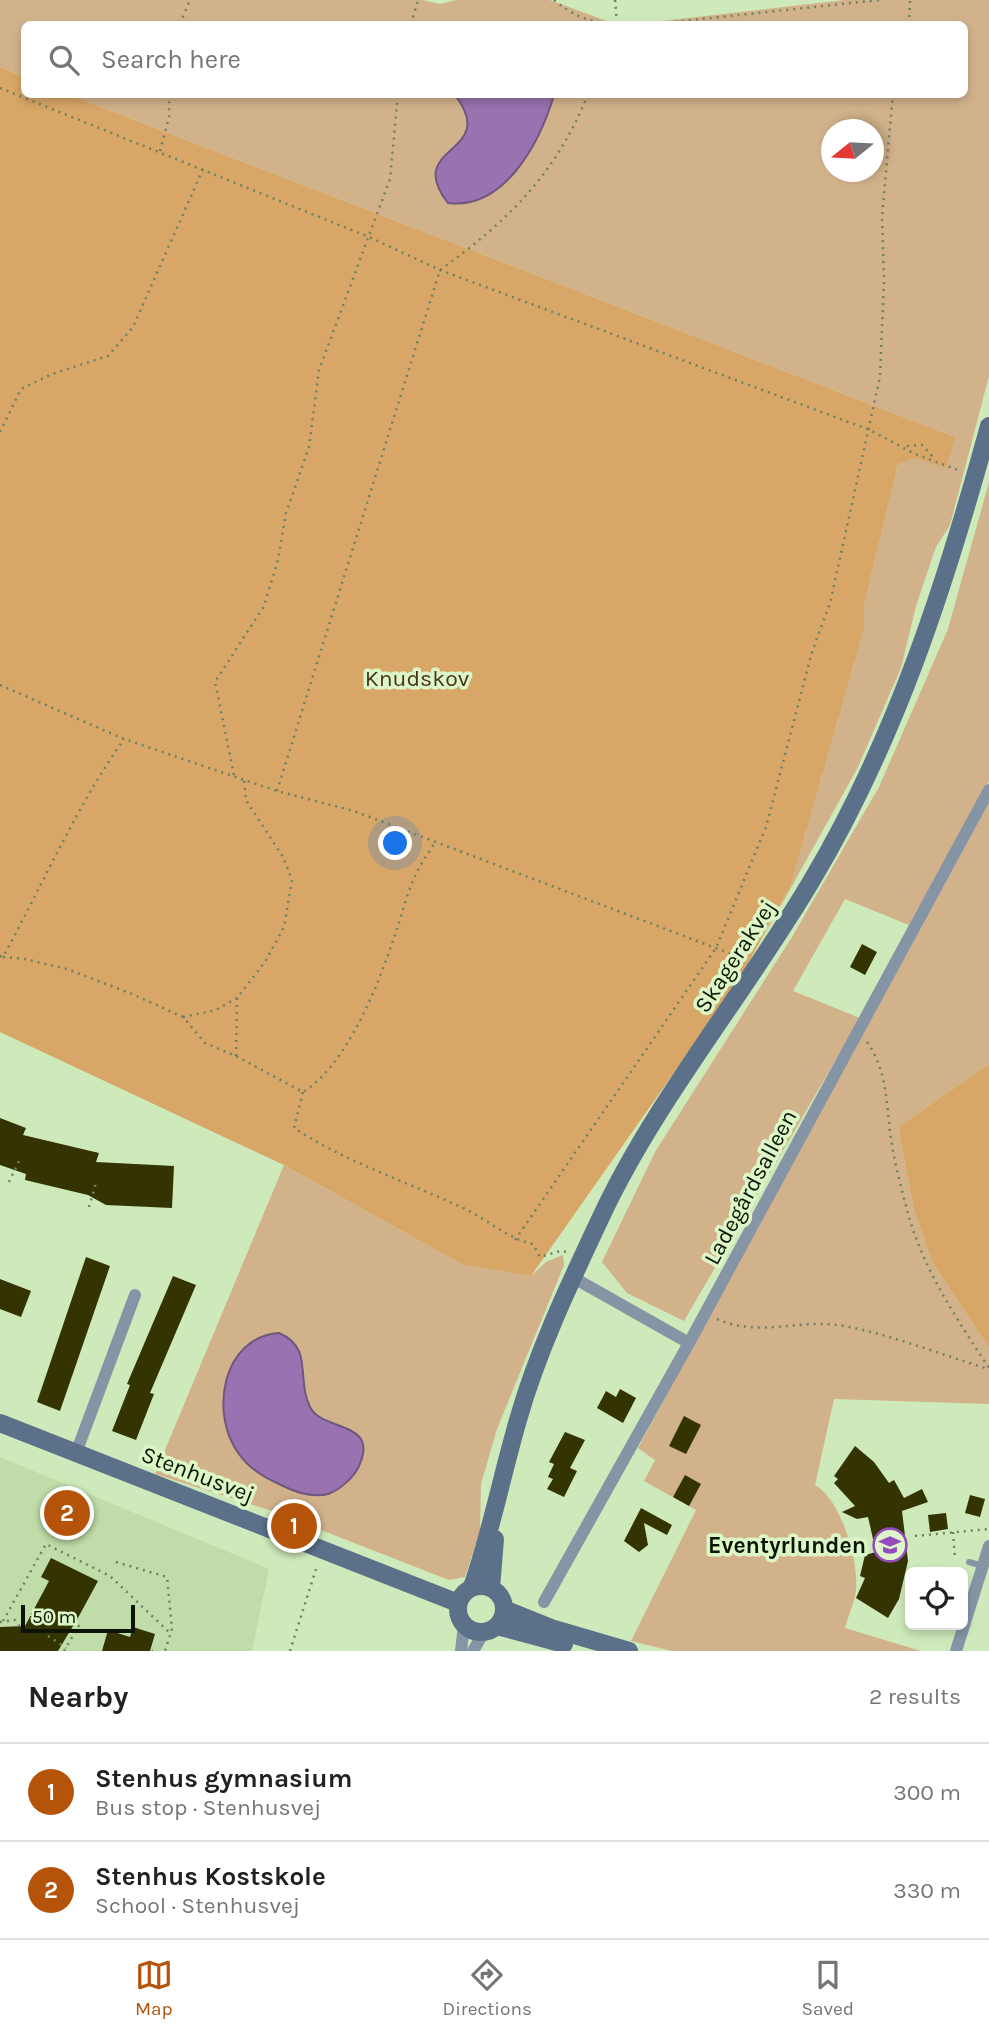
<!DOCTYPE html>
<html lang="en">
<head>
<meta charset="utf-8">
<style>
	:root { --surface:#fff; --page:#f2f2f2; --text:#202124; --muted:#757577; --line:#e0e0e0; --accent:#b45309 }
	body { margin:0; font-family:Karla,sans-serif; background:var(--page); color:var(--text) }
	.controls { position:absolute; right:21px; bottom:21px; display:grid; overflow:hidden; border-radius:10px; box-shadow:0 4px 10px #0003 }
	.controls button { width:63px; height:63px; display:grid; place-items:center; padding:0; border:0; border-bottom:2px solid var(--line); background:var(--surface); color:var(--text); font:35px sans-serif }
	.compass { position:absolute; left:821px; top:119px; width:63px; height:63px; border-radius:50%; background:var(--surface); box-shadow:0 4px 10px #0003; rotate:252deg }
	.scale { position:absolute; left:21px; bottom:18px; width:114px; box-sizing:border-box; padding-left:7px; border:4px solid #0d1606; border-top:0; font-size:19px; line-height:24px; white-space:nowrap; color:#0d1606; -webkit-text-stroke:5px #dcf6c7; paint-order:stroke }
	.you { position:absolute; left:396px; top:844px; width:24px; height:24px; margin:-18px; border:5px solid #fff; border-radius:50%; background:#1a73e8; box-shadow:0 0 0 10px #1a73e833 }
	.badge { display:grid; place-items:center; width:46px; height:46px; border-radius:50%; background:var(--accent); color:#fff; font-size:23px; font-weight:700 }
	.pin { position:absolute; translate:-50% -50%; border:4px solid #fff; box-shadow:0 2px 7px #0006 }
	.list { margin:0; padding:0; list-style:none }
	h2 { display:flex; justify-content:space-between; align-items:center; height:91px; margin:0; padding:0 28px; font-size:30px }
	h2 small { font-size:23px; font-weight:400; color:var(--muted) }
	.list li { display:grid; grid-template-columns:46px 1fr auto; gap:21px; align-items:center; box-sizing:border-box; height:98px; padding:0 28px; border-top:2px solid var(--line) }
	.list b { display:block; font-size:26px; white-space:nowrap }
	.list p { margin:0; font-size:23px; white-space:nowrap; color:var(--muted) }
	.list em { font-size:23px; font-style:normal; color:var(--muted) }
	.icon { flex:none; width:38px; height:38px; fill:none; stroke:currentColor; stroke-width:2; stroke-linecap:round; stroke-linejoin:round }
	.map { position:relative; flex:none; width:989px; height:1651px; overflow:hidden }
	.search { position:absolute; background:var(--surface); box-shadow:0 4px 10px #0003; left:21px; right:21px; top:21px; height:77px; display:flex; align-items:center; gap:18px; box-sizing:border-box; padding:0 24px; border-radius:10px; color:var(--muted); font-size:26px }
	.sheet { height:287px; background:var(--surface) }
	nav { display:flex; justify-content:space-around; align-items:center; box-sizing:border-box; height:98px; border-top:2px solid var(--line); background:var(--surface); font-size:19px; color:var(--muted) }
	nav a { display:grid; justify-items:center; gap:4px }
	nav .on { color:var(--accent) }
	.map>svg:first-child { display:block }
	.built { fill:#c0dda9 }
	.green { fill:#d2b28b; fill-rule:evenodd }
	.forest { fill:#d8a667 }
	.water { fill:#9973b1; stroke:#6f577e; stroke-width:2 }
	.building { fill:#333401 }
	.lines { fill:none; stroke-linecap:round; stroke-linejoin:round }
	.path { stroke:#6f8162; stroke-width:2.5; stroke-dasharray:2 5; stroke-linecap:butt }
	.lane { stroke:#8695a6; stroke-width:6 }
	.street { stroke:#8695a6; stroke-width:12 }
	.secondary { stroke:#5b7189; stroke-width:18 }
	.labels { text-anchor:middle; stroke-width:7; stroke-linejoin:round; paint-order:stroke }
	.park-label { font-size:23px; fill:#4a3418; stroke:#dcf6c7 }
	.street-label { font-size:23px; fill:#0d1606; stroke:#dcf6c7 }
	.poi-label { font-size:23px; font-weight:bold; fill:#0d1606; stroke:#dcf6c7; text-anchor:end }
</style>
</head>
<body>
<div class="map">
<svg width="989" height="1651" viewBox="0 0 989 1651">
	<rect width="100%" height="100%" fill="#cee9ba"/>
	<path class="built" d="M0,1457L269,1569L252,1651H0Z"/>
	<g class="green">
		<path d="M0,0H422L440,4L457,0H550L612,23L654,22L844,0H989V376L950,525L936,547L916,606L901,668L858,767L762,940L791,885L864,629V606L898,464L955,437L70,95L964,94V24H24V77L0,67ZM832,130H874V172H832Z"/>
		<path d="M989,482V781L909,925L845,899L793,991L860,1018L684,1321L627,1293L602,1262L655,1152L792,937L879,787L948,629Z"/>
		<path d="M989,802V1064L898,1127L914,1210L932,1262L989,1348V1404L834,1399L815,1485C841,1499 859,1561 856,1590C855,1602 848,1616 845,1628L921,1651H672L631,1641L696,1510L644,1481L655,1460L638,1448Z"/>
		<path d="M284,1165L463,1265L531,1276L546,1262L563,1255L564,1265L497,1429L481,1484L480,1531L465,1577L449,1580L275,1512L155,1474ZM304,1364C306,1407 303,1412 346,1427L240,1457Z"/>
	</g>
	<g class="forest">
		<path d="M0,67L24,77V94L70,95L955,437L946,468L916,458L898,464L864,606V629L791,885L739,980L531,1276L463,1265L284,1165L0,1032Z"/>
		<path d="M989,1064V1348L932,1262L914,1210L898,1127Z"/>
	</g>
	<g class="water">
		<path d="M455,95H554C540,142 505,210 448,203C402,144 501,155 455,95Z"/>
		<path d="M279,1333C314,1348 296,1379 310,1407C322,1432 380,1420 359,1466C354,1477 340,1490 328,1494C313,1498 295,1492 281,1485C265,1478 249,1469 239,1454C209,1414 222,1337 279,1333Z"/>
	</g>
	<g class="building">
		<path d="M862,944L877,952L865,975L850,967Z"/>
		<path d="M0,1118L26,1128L23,1135L99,1153L96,1162L174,1166L172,1208L106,1205L88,1195L25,1180L26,1174L0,1165Z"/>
		<path d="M86,1257L110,1266L60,1411L37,1402Z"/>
		<path d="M173,1276L196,1285L150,1393L154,1394L136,1440L112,1431L130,1385L127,1384Z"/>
		<path d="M0,1279L31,1291L21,1317L0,1309Z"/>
		<path d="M620,1389L636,1398L623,1423L597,1408L606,1391L616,1397Z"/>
		<path d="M684,1416L701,1425L686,1454L669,1446Z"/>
		<path d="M565,1432L585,1440L570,1468L577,1471L564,1497L547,1489L553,1479L548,1477L554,1464L549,1462Z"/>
		<path d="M855,1446L874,1462L889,1483L894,1480L904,1498L922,1489L928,1502L902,1511L908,1561L899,1599L888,1618L856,1598L865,1578L860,1576L865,1555L876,1552L868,1517L857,1519L842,1512L855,1506L834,1483L838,1479L834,1476Z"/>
		<path d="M685,1475L701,1484L689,1506L673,1497Z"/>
		<path d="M970,1495L985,1499L980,1517L965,1513Z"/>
		<path d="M641,1508L672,1525L667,1535L644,1523L648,1545L639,1552L624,1541Z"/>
		<path d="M946,1513L948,1529L930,1532L928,1515Z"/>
		<path d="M51,1558L98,1581L79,1616L58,1651H0V1627L25,1626L49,1581L41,1577Z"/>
		<path d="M133,1627L155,1634L150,1651H102L108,1630L130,1637Z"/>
	</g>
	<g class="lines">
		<g class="path">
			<path d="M554,0C588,28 609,23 650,24"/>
			<path d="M615,0L617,24"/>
			<path d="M180,24L190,0"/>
			<path d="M411,24L418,0"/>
			<path d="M654,24L880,0"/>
			<path d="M909,24L910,0"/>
			<path d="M0,88L369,237L440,270L870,430L915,454L958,470"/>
			<path d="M160,151L169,117V94"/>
			<path d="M0,432L21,389L52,374L108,356L133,327L203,169"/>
			<path d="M907,446L922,445L933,457"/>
			<path d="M0,685L124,739L277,791L354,811L742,958"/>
			<path d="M234,775L215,682L264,606L278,560L286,513L309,447L319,370L390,179L398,94"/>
			<path d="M277,791L440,270C507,222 557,173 588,94"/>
			<path d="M0,956L3,957C43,884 76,807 124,739"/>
			<path d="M3,957L25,959L67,969L132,994L183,1017L205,1043L236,1056L303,1092C347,1065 378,985 394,938C401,918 406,896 415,876C420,865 427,855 434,844"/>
			<path d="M183,1017L216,1010L237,998"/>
			<path d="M867,1042C888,1072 886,1104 891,1139C895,1165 902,1192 909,1217C925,1272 958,1321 989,1368"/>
			<path d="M236,1056L237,998L265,962L284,927L292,880L283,857L246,800L244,780"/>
			<path d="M303,1092L294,1128C346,1162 405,1181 461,1207C486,1218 506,1238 533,1244L540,1257L560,1251L567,1252"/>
			<path d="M9,1182L20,1159"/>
			<path d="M89,1207L96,1183"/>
			<path d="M515,1240L716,948L766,827L812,652L830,603L880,377L884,281L882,217L893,94"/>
			<path d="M717,1319C758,1338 801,1318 844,1326C893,1335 941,1355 989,1369"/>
			<path d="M953,1532L955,1558"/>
			<path d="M915,1536L989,1529"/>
			<path d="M116,1562L167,1577L172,1629L165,1651"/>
			<path d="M3,1621L46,1544L110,1576L170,1633"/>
			<path d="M0,1622L15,1620L21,1628"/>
			<path d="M48,1636L66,1648"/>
			<path d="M64,1651L81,1622"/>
			<path d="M152,1651H153"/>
			<path d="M290,1651L317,1566"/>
		</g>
		<path class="lane" d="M969,1562L983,1566"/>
		<g class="street">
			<path d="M574,1278L689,1343"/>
			<path d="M76,1453L135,1295"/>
			<path d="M544,1602L689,1343L989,790"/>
			<path d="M461,1651L464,1625"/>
			<path d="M473,1651L484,1632"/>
			<path d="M956,1651L989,1546"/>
		</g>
		<g class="secondary">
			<path d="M0,1423L458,1603"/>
			<circle cx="481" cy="1609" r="23"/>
			<path d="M472,1587C491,1532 502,1475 518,1420C538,1350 570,1283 601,1217C655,1101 746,992 812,880C896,739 946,583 989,426"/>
			<path d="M491,1588L495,1539"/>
			<path d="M504,1609L554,1629L629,1651"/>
			<path d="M497,1626L564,1644"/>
		</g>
	</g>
	<defs>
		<symbol id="school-ring" viewBox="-11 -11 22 22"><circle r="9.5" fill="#dcf6c7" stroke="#954bbe" stroke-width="1.5"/><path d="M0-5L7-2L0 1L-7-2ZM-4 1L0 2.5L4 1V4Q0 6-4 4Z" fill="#954bbe"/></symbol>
	</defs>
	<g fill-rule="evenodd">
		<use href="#school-ring" x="871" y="1526" width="38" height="38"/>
	</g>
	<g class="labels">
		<g class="park-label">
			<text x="417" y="686">Knudskov</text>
		</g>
		<g class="street-label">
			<text transform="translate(735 956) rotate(-57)" y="8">Skagerakvej</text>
			<text transform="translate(750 1187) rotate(-62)" y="8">Ladegårdsalleen</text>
			<text transform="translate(198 1474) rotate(21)" y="8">Stenhusvej</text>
		</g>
		<g class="poi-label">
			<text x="866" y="1553">Eventyrlunden</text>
		</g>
	</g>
</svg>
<div class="controls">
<button><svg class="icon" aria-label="locate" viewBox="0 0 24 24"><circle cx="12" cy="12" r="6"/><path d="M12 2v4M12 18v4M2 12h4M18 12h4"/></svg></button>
</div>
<svg class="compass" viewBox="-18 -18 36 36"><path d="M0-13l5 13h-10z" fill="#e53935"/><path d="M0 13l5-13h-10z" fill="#757577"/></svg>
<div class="scale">50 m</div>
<div class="you"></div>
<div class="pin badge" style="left:294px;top:1526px">1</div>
<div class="pin badge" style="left:67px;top:1513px">2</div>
<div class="search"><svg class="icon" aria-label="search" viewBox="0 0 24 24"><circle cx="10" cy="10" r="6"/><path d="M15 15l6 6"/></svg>Search here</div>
</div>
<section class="sheet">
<h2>Nearby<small>2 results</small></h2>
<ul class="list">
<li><span class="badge">1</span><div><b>Stenhus gymnasium</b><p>Bus stop · Stenhusvej</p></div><em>300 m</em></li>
<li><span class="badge">2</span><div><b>Stenhus Kostskole</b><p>School · Stenhusvej</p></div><em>330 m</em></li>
</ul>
</section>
<nav>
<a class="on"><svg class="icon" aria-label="map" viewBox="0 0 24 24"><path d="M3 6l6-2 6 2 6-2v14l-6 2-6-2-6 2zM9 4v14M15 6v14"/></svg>Map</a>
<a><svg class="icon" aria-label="directions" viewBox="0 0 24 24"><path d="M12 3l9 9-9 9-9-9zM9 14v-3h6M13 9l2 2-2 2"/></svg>Directions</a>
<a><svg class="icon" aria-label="saved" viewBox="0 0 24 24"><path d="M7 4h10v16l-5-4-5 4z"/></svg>Saved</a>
</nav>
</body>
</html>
